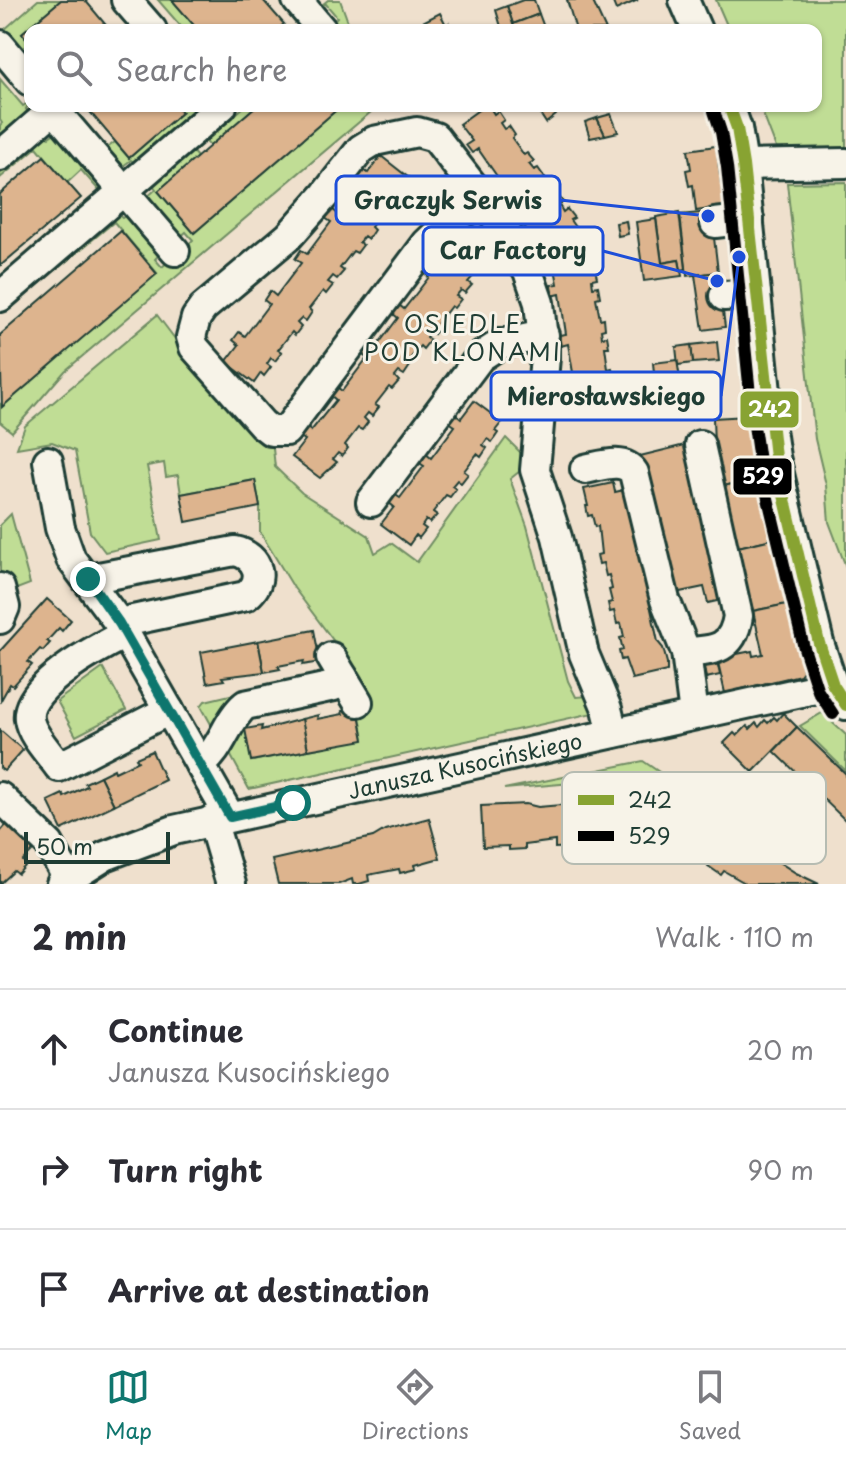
<!DOCTYPE html>
<html lang="en">
<head>
<meta charset="utf-8">
<style>
	:root { --surface:#fff; --page:#f7f7f7; --text:#2b2b33; --muted:#7c7c81; --line:#e1e1e2; --accent:#0f766e }
	body { margin:0; font-family:"Playpen Sans",sans-serif; background:var(--page); color:var(--text) }
	.scale { position:absolute; left:24px; bottom:20px; width:146px; box-sizing:border-box; padding-left:8px; border:4px solid #1f3d34; border-top:0; font-size:22px; line-height:28px; white-space:nowrap; color:#1f3d34; -webkit-text-stroke:6px #f7f3e8; paint-order:stroke }
	.stop { position:absolute; width:24px; height:24px; margin:-18px; border:6px solid #0f766e; border-radius:50%; background:#fff }
	.stop.end { background:#0f766e; border-color:#fff; box-shadow:0 2px 8px #0008 }
	.list { margin:0; padding:0; list-style:none }
	h2 { display:flex; justify-content:space-between; align-items:center; height:104px; margin:0; padding:0 32px; font-size:34px }
	h2 small { font-size:26px; font-weight:400; color:var(--muted) }
	.list li { display:grid; grid-template-columns:52px 1fr auto; gap:24px; align-items:center; box-sizing:border-box; height:120px; padding:0 32px; border-top:2px solid var(--line) }
	.list b { display:block; font-size:30px; white-space:nowrap }
	.list p { margin:0; font-size:26px; white-space:nowrap; color:var(--muted) }
	.list em { font-size:26px; font-style:normal; color:var(--muted) }
	.icon { flex:none; width:44px; height:44px; fill:none; stroke:currentColor; stroke-width:2; stroke-linecap:round; stroke-linejoin:round }
	.map { position:relative; flex:none; width:846px; height:884px; overflow:hidden }
	.search { position:absolute; background:var(--surface); box-shadow:0 2px 6px #0004; left:24px; right:24px; top:24px; height:88px; display:flex; align-items:center; gap:20px; box-sizing:border-box; padding:0 28px; border-radius:16px; color:var(--muted); font-size:30px }
	.sheet { height:464px; background:var(--surface) }
	nav { display:flex; justify-content:space-around; align-items:center; box-sizing:border-box; height:112px; border-top:2px solid var(--line); background:var(--surface); font-size:22px; color:var(--muted) }
	nav a { display:grid; justify-items:center; gap:4px }
	nav .on { color:var(--accent) }
	.map>svg:first-child { display:block }
	.green { fill:#c0dd95; stroke:#708d64; stroke-width:2 }
	.building { fill:#ddb48e; stroke:#1f3d34; stroke-width:2 }
	.lines { fill:none; stroke-linecap:round; stroke-linejoin:round }
	.minor-casing { stroke:#1f3d34; stroke-width:34 }
	.minor { stroke:#f7f3e8; stroke-width:28 }
	.bus-1-casing { stroke:#f7f3e8; stroke-width:18 }
	.bus-2-casing { stroke:#f7f3e8; stroke-width:18 }
	.bus-1 { stroke:#88a332; stroke-width:12 }
	.bus-2 { stroke:#000; stroke-width:12 }
	.route { stroke:#0f766e; stroke-width:10 }
	.labels { text-anchor:middle; stroke-width:6; stroke-linejoin:round; paint-order:stroke }
	.street-label { font-size:22px; fill:#1f3d34; stroke:#f7f3e8 }
	.neighbourhood-label { font-size:24px; letter-spacing:2px; fill:#1f3d34; stroke:#f7f3e8 }
	.key { fill:#f7f3e8; stroke:#b6bcb2; stroke-width:2 }
	.key-label { font-size:22px; fill:#1f3d34 }
	.leader { fill:none; stroke:#1d4ed8; stroke-width:3 }
	.callout-dot { fill:#1d4ed8; stroke:#f7f3e8; stroke-width:3 }
	.callout { fill:#f7f3e8; stroke:#1d4ed8; stroke-width:3 }
	.callout-label { font-size:24px; text-anchor:middle; font-weight:bold; fill:#1f3d34 }
	.line-badge { stroke:#f7f3e8; stroke-width:3 }
	.badge-label { font-size:22px; text-anchor:middle; font-weight:bold; fill:#fff }
</style>
</head>
<body>
<div class="map">
<svg width="846" height="884" viewBox="0 0 846 884">
	<rect width="100%" height="100%" fill="#efe0cd"/>
	<filter id="ink" filterUnits="userSpaceOnUse"><feTurbulence type="fractalNoise" baseFrequency=".0125" numOctaves="2"/><feDisplacementMap in="SourceGraphic" scale="16" xChannelSelector="R" yChannelSelector="G"/><feConvolveMatrix kernelMatrix="1 2 1 2 8 2 1 2 1" color-interpolation-filters="sRGB"/></filter>
	<g filter="url(#ink)">
		<g class="green">
			<path d="M38,0H61L22,33L30,43L28,56L5,29Z"/>
			<path d="M158,0H172L198,30H184Z"/>
			<path d="M328,0H340L351,30H335L331,24L337,17L326,4L317,9Z"/>
			<path d="M716,0H846V153H778L760,106H816V30H729Z"/>
			<path d="M0,79L23,106L30,101L26,109L34,118L0,147V125L2,123L0,120Z"/>
			<path d="M176,106H209L139,169L131,160L123,166L107,148L115,142L129,158L181,113Z"/>
			<path d="M245,106H256L210,146L205,141Z"/>
			<path d="M341,106H378L65,371L12,432L0,422V404L2,406L157,273L114,222L39,284L38,282L117,214L122,218L126,215L160,254L155,259L162,267L193,240L186,232L179,238L145,199L156,189L153,185L192,151L197,157L158,191L194,233Z"/>
			<path d="M42,129L49,137L56,132L108,193L103,195L81,170L67,183L37,147L0,178V174L41,140Z"/>
			<path d="M846,182V567L829,522L826,485L815,439L787,183Z"/>
			<path d="M157,315L197,368L272,439L275,467L302,493L369,536L375,553L391,543L417,562L506,438L521,453L525,467L510,479L527,526L568,681L576,697L589,696L596,706L593,713L249,789L225,745L243,716L252,761L364,739L350,663L294,588L260,532V507L255,480L181,494L178,475L166,477L164,463L147,466L161,540L105,552L90,532L75,451L52,442L17,448L25,426Z"/>
			<path d="M11,514L30,584L9,592L0,574V525Z"/>
			<path d="M103,668L126,710L76,736L57,701Z"/>
			<path d="M234,694L236,696L217,735L201,706L205,701Z"/>
			<path d="M822,713L846,735V771L800,726Z"/>
			<path d="M643,761L681,787L606,780L504,789Z"/>
		</g>
		<g class="building">
			<path d="M61,0H85L110,30H30V43L22,33Z"/>
			<path d="M172,0H263L284,24L277,30H198Z"/>
			<path d="M523,0H534L539,14L513,24L507,6Z"/>
			<path d="M567,0H598L593,2L606,30H576Z"/>
			<path d="M612,0H638L616,10Z"/>
			<path d="M507,6L513,24L516,30H502L496,10Z"/>
			<path d="M440,13L446,25L449,23L453,30H412L411,28Z"/>
			<path d="M539,14L545,30H516L513,24Z"/>
			<path d="M85,106H176L182,112L129,158Z"/>
			<path d="M256,106H341L194,233L158,191Z"/>
			<path d="M484,106H489L494,114L498,111L504,120L500,123L504,129L509,126L515,135L512,138L524,155L527,153L534,161L529,164L534,170L538,168L545,178L542,180L553,197L557,194L563,202L559,205L563,212L567,209L574,218L570,220L577,230L549,250L537,233L530,237L524,228L531,224L507,191L501,195L495,187L501,182L478,149L472,153L466,145L472,141L459,124Z"/>
			<path d="M535,106H553L556,115L546,123Z"/>
			<path d="M611,114L618,132L605,135L597,118Z"/>
			<path d="M597,118L605,135L590,138L585,122Z"/>
			<path d="M716,146L724,207L696,211L693,185L689,186L686,170L691,169L688,150Z"/>
			<path d="M44,156L81,198L0,266V194Z"/>
			<path d="M381,156L409,178L402,187L405,189L399,198L394,195L390,201L394,204L387,213L384,210L371,227L374,230L368,239L364,236L359,242L363,245L357,253L353,251L340,268L344,271L337,279L333,276L328,282L333,285L326,294L323,291L309,309L312,312L306,321L302,318L297,323L301,327L295,335L292,332L278,350L282,352L275,361L271,358L267,364L271,367L264,376L261,373L254,383L226,362L239,345L233,340L239,332L245,336L269,304L264,300L270,291L276,296L301,263L295,259L301,250L307,254L331,222L325,218L332,209L338,214L362,182L356,177L362,169L368,173Z"/>
			<path d="M711,212L718,272L687,276L680,215Z"/>
			<path d="M679,213L686,269L681,270L679,260L662,263L656,217Z"/>
			<path d="M656,219L662,263L679,260L682,276L644,281L636,222Z"/>
			<path d="M626,221L628,234L618,236L616,223Z"/>
			<path d="M121,231L157,274L2,407L0,335Z"/>
			<path d="M448,252L476,273L468,282L472,285L465,293L461,290L456,296L461,299L454,308L451,306L438,323L441,325L434,334L430,331L426,337L430,340L423,349L420,346L407,363L410,366L404,375L399,372L395,377L399,381L392,389L389,387L375,405L379,407L372,416L368,413L364,418L368,422L362,430L358,428L345,445L348,448L342,456L338,453L333,459L337,462L320,478L292,457L305,440L299,436L306,427L311,431L336,400L330,395L336,386L342,391L367,358L361,354L368,345L374,350L398,318L392,313L399,305L404,309L429,277L423,272L429,264L435,269Z"/>
			<path d="M589,257L591,268H595L597,278L592,279L593,287L598,286L600,297L596,298L600,319L604,318L605,329L601,330L602,337L607,336L609,347H605L608,369L612,368L614,379H609L610,387L615,386L617,397L613,398L616,409L581,416L577,395L570,396L568,385L575,384L568,344L561,346L559,335L566,334L560,294L552,296L551,285L558,284L554,263Z"/>
			<path d="M718,272L725,327L703,330L695,275Z"/>
			<path d="M717,342L719,361L693,363L691,345Z"/>
			<path d="M691,345L693,363L678,365L676,347Z"/>
			<path d="M677,360L686,416L659,419L653,363Z"/>
			<path d="M474,401L502,422L495,431L498,433L492,442L487,439L483,445L487,448L481,457L477,454L464,471L468,474L461,483L457,480L452,486L456,489L450,497L446,495L433,512L437,515L430,523L426,520L422,526L426,529L419,538L416,535L409,545L381,524L394,507L388,502L394,494L400,498L424,466L418,462L425,453L431,458L455,426L449,422L455,413L461,418Z"/>
			<path d="M747,416L749,442L757,478L724,486L714,446L713,418Z"/>
			<path d="M689,444L726,599L708,603L704,587L670,594L636,457Z"/>
			<path d="M757,478L772,539L738,547L732,523L728,524L725,510L729,509L724,486Z"/>
			<path d="M255,480L260,507L186,522L181,494Z"/>
			<path d="M613,483L615,492L624,490L631,513L636,546L638,545L651,596L650,604L658,642L663,648L667,663V671L632,679L625,659L621,660L619,651L623,650L620,638L624,637L621,623L617,624L614,611L610,612L608,603L612,602L609,590L612,589L609,575L606,576L603,563L599,564L597,555L601,554L598,526L595,527L592,515L588,516L586,506H588L584,489Z"/>
			<path d="M772,539L787,604L753,611L747,587H744L740,573H744L738,547Z"/>
			<path d="M47,599L71,620L62,631L59,628L47,641L50,643L43,651L40,649L28,662L32,665L13,686L10,684L1,700L0,651Z"/>
			<path d="M787,604L803,671L800,675L725,693L717,658L752,651L753,656L763,654L753,611Z"/>
			<path d="M314,630L320,662L303,665L304,661L278,666L280,669L264,672L258,641Z"/>
			<path d="M258,641L264,672L222,677L224,680L207,683L201,652Z"/>
			<path d="M717,661L720,675L706,678L703,663Z"/>
			<path d="M358,708L364,740L308,750L302,719L318,715L317,719L343,714L342,711Z"/>
			<path d="M783,713L797,727L753,772L724,743L734,733L737,736L747,726L750,729L756,723L759,727L765,720L768,723L774,717L777,720Z"/>
			<path d="M302,719L308,750L251,761L245,729L262,726L261,730Z"/>
			<path d="M797,727L846,774V821L774,751Z"/>
			<path d="M0,730L23,750L4,771L0,768Z"/>
			<path d="M152,751L165,780L114,805L100,776L114,769L115,772L138,761L136,758Z"/>
			<path d="M100,776L114,805L62,830L48,801L63,794L64,797L87,786L85,783Z"/>
			<path d="M643,798L645,839L619,840V844L603,845V841H571L572,847L555,848V841L525,845V849L509,850V846L483,847L481,806L526,804L538,807Z"/>
			<path d="M710,814L749,838L757,848L796,873L819,884H747L724,871L721,875L708,866L710,862L688,848Z"/>
			<path d="M429,818L440,858L415,865L416,869L400,873L399,869L368,875L369,881L359,884H353L352,879L339,884H278L272,860L373,837L385,830Z"/>
			<path d="M7,824H13L33,843L34,850L23,861L26,865L18,874L14,871L0,884V832Z"/>
		</g>
		<g class="lines">
			<defs>
				<g id="minor">
					<path d="M126,0L152,30"/>
					<path d="M297,0L322,30"/>
					<path d="M684,0L697,30"/>
					<path d="M0,45L30,81"/>
					<path d="M51,106L175,251"/>
					<path d="M729,106L737,128L743,165L767,402L775,457L819,643L833,685L846,705"/>
					<path d="M0,156L54,109"/>
					<path d="M743,165L846,163"/>
					<path d="M483,199L447,224L427,243L286,431H271L262,424L194,347L191,337L196,318L203,308L289,236L325,195L361,149L374,141L417,132L435,137L483,199L507,234L528,271L539,303L545,357L535,470L557,537L584,654L607,709L613,733"/>
					<path d="M715,223L749,219"/>
					<path d="M724,296L756,294"/>
					<path d="M0,297L222,106"/>
					<path d="M48,461L60,528L71,559L119,623L230,817"/>
					<path d="M585,469C601,466 624,457 634,473L665,600L686,652L694,715"/>
					<path d="M371,502L480,357L500,344L544,335"/>
					<path d="M88,579L235,551C259,556 266,581 246,596L119,623"/>
					<path d="M0,588L5,607L0,619"/>
					<path d="M125,634C101,646 24,686 29,719C31,735 50,754 59,767L169,710"/>
					<path d="M686,652C715,651 733,649 738,616L700,445"/>
					<path d="M331,657L358,702"/>
					<path d="M200,765C222,750 226,721 245,705L334,686L343,677"/>
					<path d="M0,797L49,844L68,879"/>
					<path d="M212,820L231,884"/>
					<path id="s1" d="M61,884L105,856L174,830L833,685"/>
				</g>
			</defs>
			<use href="#minor" class="minor-casing"/>
			<use href="#minor" class="minor"/>
			<defs>
				<path id="bus-1" d="M729,106L737,128L743,165L775,457L819,643L833,685L846,705"/>
				<path id="bus-2" d="M714,111L721,132L727,167L751,404L759,461L804,648L818,691L833,714"/>
			</defs>
			<use href="#bus-1" class="bus-1-casing"/>
			<use href="#bus-2" class="bus-2-casing"/>
			<use href="#bus-1" class="bus-1"/>
			<use href="#bus-2" class="bus-2"/>
		</g>
	</g>
	<g class="lines" filter="url(#ink)">
		<path class="route" d="M88,579L119,623L230,817L293,803"/>
	</g>
	<g class="labels">
		<g class="street-label">
			<text dy="8" stroke="none"><textPath href="#s1" startOffset="424">Janusza Kusocińskiego</textPath></text>
		</g>
		<g class="neighbourhood-label">
			<text x="463" y="333">OSIEDLE<tspan x="463" dy="28">POD KLONAMI</tspan></text>
		</g>
	</g>
	<rect x="562" y="772" width="264" height="92" rx="12" class="key"/>
	<rect x="578" y="795" width="36" height="10" fill="#88a332"/>
	<rect x="578" y="831" width="36" height="10" fill="#000"/>
	<g class="key-label">
		<text x="628" y="808">242</text>
		<text x="628" y="844">529</text>
	</g>
	<path class="leader" d="M708 216L560 200M717 281L603 251M739 257L721 396"/>
	<g class="callout-dot">
		<circle cx="708" cy="216" r="8"/>
		<circle cx="717" cy="281" r="8"/>
		<circle cx="739" cy="257" r="8"/>
	</g>
	<g class="callout">
		<rect x="336" y="176" width="224" height="48" rx="8"/>
		<rect x="423" y="227" width="180" height="48" rx="8"/>
		<rect x="491" y="372" width="230" height="48" rx="8"/>
	</g>
	<g class="callout-label">
		<text x="448" y="209">Graczyk Serwis</text>
		<text x="513" y="259">Car Factory</text>
		<text x="606" y="405">Mierosławskiego</text>
	</g>
	<g class="line-badge">
		<rect x="739" y="390" width="61" height="39" rx="8" fill="#88a332"/>
		<rect x="732" y="457" width="61" height="39" rx="8" fill="#000"/>
	</g>
	<g class="badge-label">
		<text x="770" y="417">242</text>
		<text x="763" y="484">529</text>
	</g>
</svg>
<div class="scale">50 m</div>
<div class="stop" style="left:293px;top:803px"></div>
<div class="stop end" style="left:88px;top:579px"></div>
<div class="search"><svg class="icon" aria-label="search" viewBox="0 0 24 24"><circle cx="10" cy="10" r="6"/><path d="M15 15l6 6"/></svg>Search here</div>
</div>
<section class="sheet">
<h2>2 min<small>Walk · 110 m</small></h2>
<ul class="list">
<li><svg class="icon" aria-label="ahead" viewBox="0 0 24 24"><path d="M12 20V5M6 11l6-6 6 6"/></svg><div><b>Continue</b><p>Janusza Kusocińskiego</p></div><em>20 m</em></li>
<li><svg class="icon" aria-label="right" viewBox="0 0 24 24"><path d="M7 20v-9h11M14 6l5 5-5 5"/></svg><div><b>Turn right</b></div><em>90 m</em></li>
<li><svg class="icon" aria-label="arrive" viewBox="0 0 24 24"><path d="M6 21V4h12l-3 4 3 4H6"/></svg><div><b>Arrive at destination</b></div></li>
</ul>
</section>
<nav>
<a class="on"><svg class="icon" aria-label="map" viewBox="0 0 24 24"><path d="M3 6l6-2 6 2 6-2v14l-6 2-6-2-6 2zM9 4v14M15 6v14"/></svg>Map</a>
<a><svg class="icon" aria-label="directions" viewBox="0 0 24 24"><path d="M12 3l9 9-9 9-9-9zM9 14v-3h6M13 9l2 2-2 2"/></svg>Directions</a>
<a><svg class="icon" aria-label="saved" viewBox="0 0 24 24"><path d="M7 4h10v16l-5-4-5 4z"/></svg>Saved</a>
</nav>
</body>
</html>
